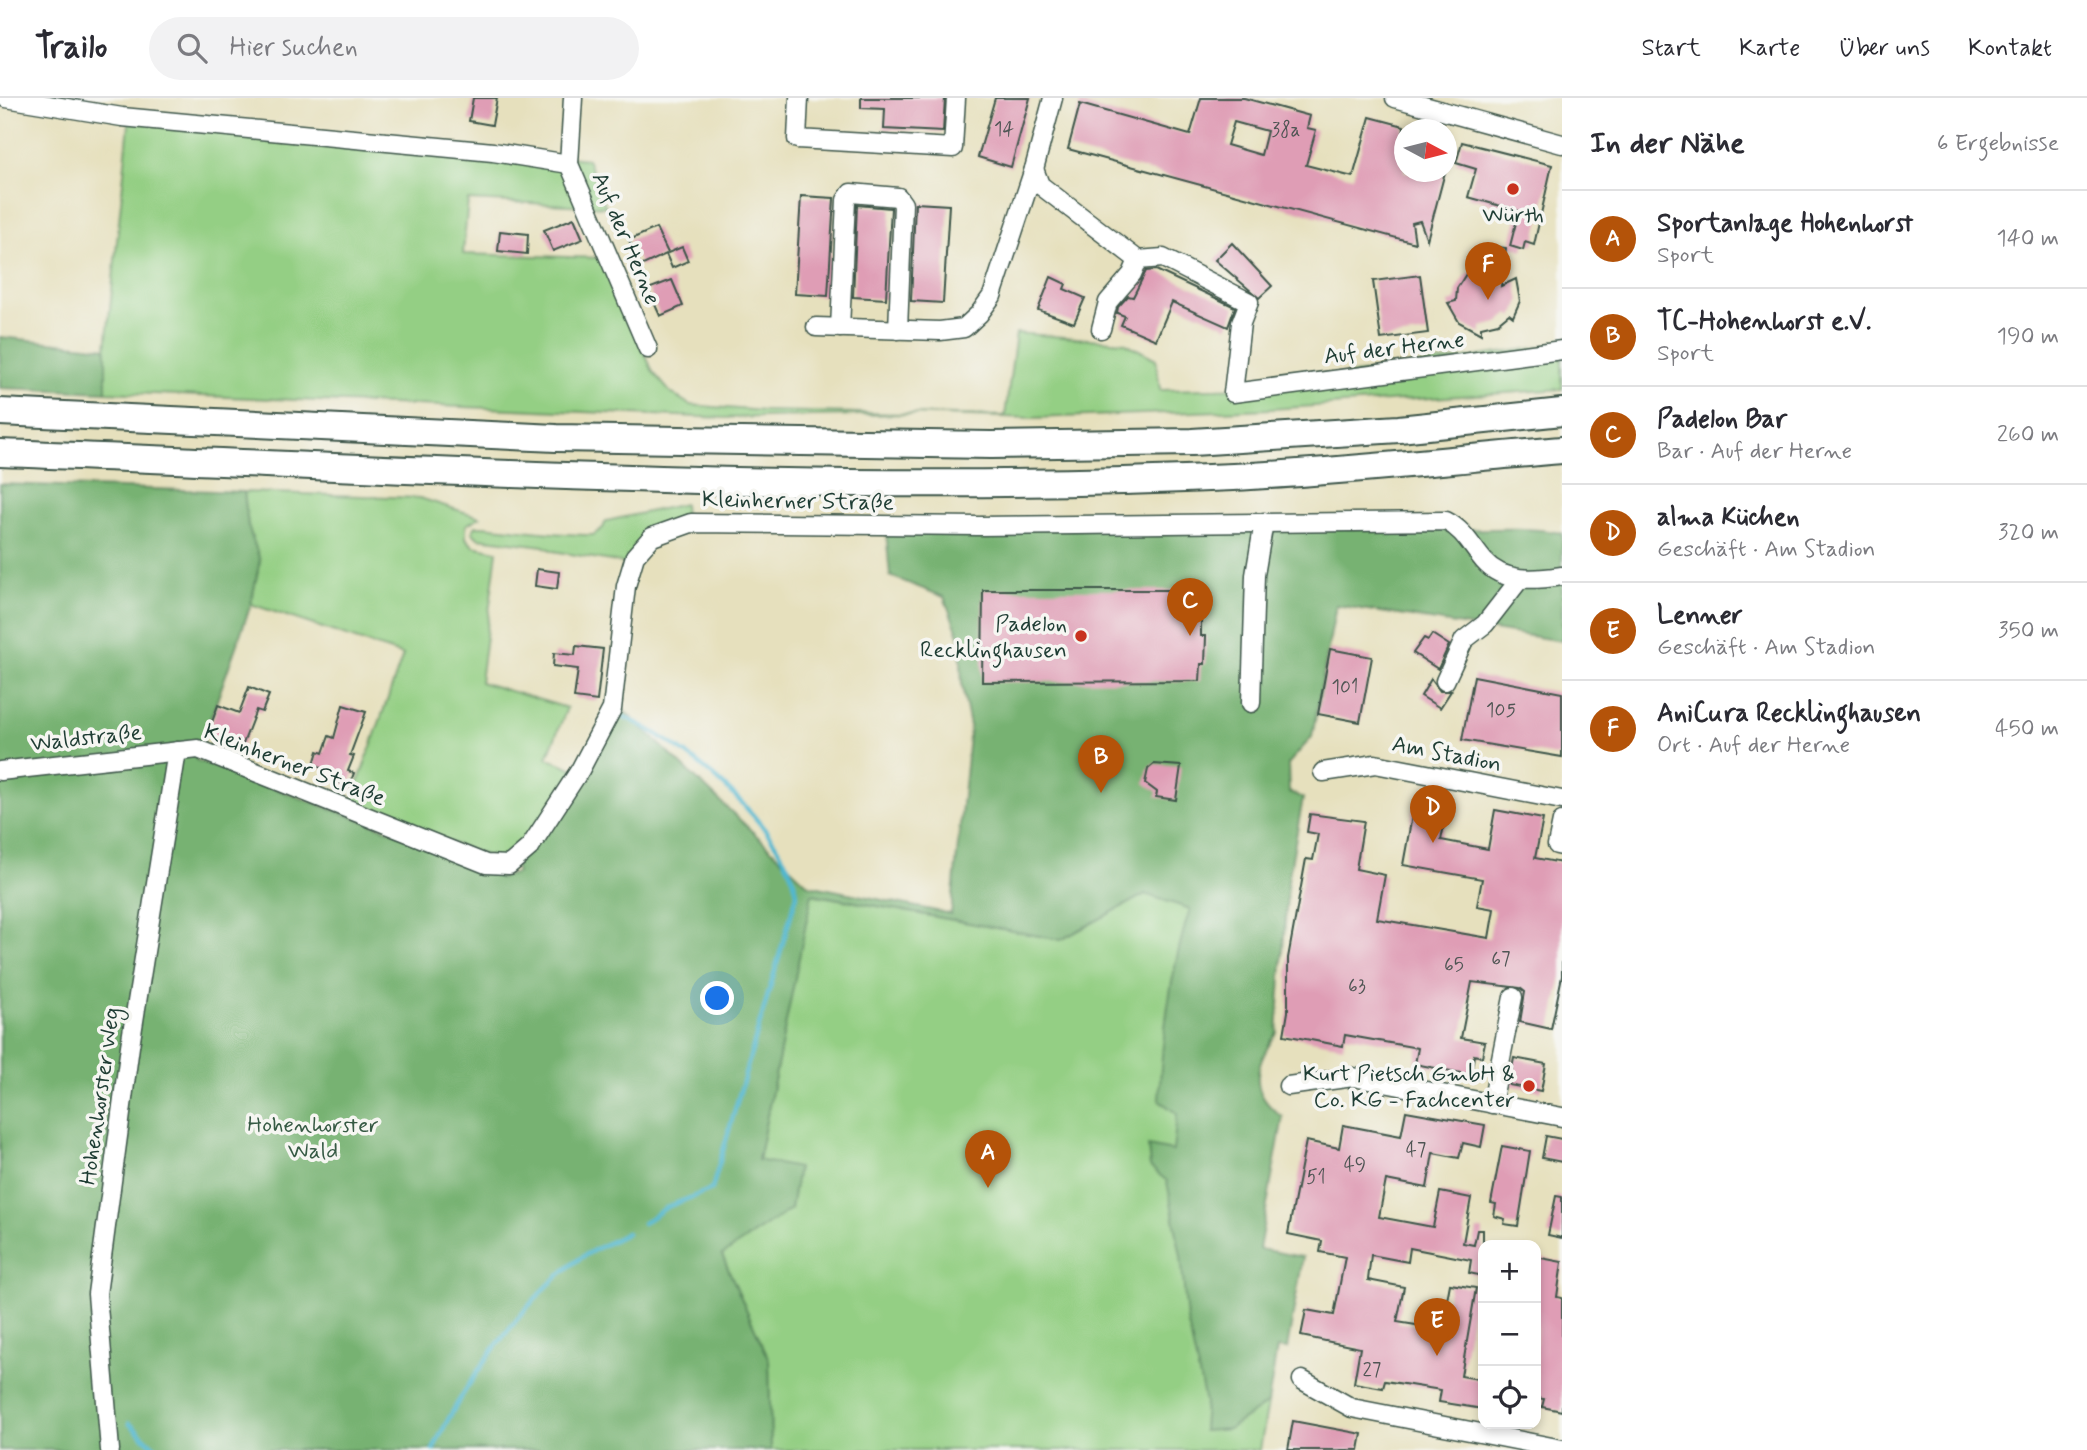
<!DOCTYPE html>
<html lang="de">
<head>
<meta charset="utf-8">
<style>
	:root { --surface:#fff; --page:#f2f2f3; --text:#2b2b33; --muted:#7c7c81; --line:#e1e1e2; --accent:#b45309 }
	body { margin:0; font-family:Mynerve,sans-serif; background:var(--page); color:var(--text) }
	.controls { position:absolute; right:21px; bottom:21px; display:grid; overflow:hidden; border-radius:14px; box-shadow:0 4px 10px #0003 }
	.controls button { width:63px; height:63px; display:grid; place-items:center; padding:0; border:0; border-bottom:2px solid var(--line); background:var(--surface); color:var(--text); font:35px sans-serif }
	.compass { position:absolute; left:1394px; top:21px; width:63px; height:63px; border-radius:50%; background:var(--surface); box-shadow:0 4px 10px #0003; rotate:97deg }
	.you { position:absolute; left:718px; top:901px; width:24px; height:24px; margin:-18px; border:5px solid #fff; border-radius:50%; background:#1a73e8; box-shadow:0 0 0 10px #1a73e833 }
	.badge { display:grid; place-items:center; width:46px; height:46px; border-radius:50%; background:var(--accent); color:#fff; font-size:23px; font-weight:700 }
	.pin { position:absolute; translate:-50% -58px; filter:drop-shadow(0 2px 4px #0008) }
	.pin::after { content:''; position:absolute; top:37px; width:24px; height:21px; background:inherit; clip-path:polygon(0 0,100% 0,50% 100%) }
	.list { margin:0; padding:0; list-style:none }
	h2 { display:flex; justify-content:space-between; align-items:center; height:91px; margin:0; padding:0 28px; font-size:30px }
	h2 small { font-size:23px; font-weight:400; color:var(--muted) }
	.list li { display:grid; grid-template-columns:46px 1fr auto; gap:21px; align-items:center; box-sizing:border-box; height:98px; padding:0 28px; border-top:2px solid var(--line) }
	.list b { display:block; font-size:26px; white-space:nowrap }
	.list p { margin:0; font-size:23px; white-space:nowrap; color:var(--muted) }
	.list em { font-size:23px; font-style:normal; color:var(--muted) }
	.icon { flex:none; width:38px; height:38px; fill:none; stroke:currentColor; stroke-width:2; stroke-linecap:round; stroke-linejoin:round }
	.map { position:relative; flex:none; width:1562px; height:1352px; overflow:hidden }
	header { display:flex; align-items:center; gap:42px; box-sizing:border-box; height:98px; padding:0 35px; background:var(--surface); border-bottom:2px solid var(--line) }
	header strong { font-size:33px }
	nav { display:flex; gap:38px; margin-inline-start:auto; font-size:24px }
	.search { width:490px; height:63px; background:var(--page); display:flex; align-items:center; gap:18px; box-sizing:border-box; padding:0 24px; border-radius:38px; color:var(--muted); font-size:26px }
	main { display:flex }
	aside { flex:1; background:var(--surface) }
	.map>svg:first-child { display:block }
	.green { fill:#94cf84; stroke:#5a865c; stroke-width:2 }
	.forest { fill:#77b272; stroke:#4b7853; stroke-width:2 }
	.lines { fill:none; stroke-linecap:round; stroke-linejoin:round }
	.stream { stroke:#51b7cf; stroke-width:4.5 }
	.building { fill:#df9db5; fill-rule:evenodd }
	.minor-casing { stroke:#3d5549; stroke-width:21 }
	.highway-casing { stroke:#3d5549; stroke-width:30 }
	.minor { stroke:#fff; stroke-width:18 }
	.highway { stroke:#fff; stroke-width:26 }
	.poi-dot { fill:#c8321e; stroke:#f6f6f2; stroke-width:2.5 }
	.labels { text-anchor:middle; stroke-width:7; stroke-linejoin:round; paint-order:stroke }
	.number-label { font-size:19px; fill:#4f5554 }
	.poi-label { font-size:23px; fill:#1f3d34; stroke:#f6f6f2; text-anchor:end }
	.street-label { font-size:23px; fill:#1f3d34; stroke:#f6f6f2 }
	.park-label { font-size:23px; fill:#365a44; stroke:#f6f6f2 }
</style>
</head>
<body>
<header>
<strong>Trailo</strong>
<div class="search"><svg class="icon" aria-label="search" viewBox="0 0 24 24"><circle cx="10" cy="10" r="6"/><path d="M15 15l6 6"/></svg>Hier suchen</div>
<nav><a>Start</a><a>Karte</a><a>Über uns</a><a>Kontakt</a></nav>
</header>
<main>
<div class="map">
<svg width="1562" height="1352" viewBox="0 0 1562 1352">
	<rect width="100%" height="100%" fill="#f6f6f2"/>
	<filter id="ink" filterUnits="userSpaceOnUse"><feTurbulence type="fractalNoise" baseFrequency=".0143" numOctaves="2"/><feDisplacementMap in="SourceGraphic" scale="14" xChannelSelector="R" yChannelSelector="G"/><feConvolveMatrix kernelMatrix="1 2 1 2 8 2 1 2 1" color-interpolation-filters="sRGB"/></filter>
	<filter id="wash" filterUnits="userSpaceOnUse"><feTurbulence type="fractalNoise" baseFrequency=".00686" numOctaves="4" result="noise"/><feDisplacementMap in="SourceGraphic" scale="28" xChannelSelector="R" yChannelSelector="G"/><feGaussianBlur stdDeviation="1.57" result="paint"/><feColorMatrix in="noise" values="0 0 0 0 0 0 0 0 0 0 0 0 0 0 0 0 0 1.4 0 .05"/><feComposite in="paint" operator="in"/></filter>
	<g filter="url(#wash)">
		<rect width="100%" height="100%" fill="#e6e0bd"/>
		<g class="green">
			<path d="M130,16L587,61L606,109L468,102L463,156L603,160L653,274L670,294L690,307L763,313L1005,318L1016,235L1124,244L1156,261L1160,292L1257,290L1562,246V291L1271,311L1116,317L1033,320L909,316L724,320L106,294V250Z"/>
			<path d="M244,394L420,400L480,419L466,427V440L473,448L497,453L480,584L567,610L547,660L574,671L525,750L506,759L493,760L350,708L403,557L251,506L260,462L248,428Z"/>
			<path d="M684,406L685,421L628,466L553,453L543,448L478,440L472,434L476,428H481C519,431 555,437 593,437L603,430L606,423Z"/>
			<path d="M811,796L1061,842L1145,796L1225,798L1200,1275L1205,1304L1203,1333L1228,1331L1268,1305L1260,1352H771L769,1262L721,1156L791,1110L758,1063Z"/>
		</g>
		<g class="forest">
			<path d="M0,239L106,250V294L0,290Z"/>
			<path d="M0,386L244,394L248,428L260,462L251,506L196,662L497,771L499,780L517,775L515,769L618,607L809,787L951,816L970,628L962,588L960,540L944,499L890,478L886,433C1062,431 1238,426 1413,432C1463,434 1512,426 1562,435V543L1336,507L1312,639L1288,666L1289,694L1303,700L1288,783L1277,935C1254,967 1247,995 1283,1019L1259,1151L1303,1159L1287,1251L1277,1250L1268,1305L1228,1331L1203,1333L1205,1304L1187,1222L1181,1158L1167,1083L1150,1069L1148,1048L1173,1053L1177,1016L1159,1002C1162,936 1170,874 1190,811L1145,796L1061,842L812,796L758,1062L798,1070L791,1111L722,1157L769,1262L771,1352H0Z"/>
		</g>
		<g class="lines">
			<g class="stream">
				<path d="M619,617C680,640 786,729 797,796L712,1091L667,1109L643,1125"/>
				<path d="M129,1325L158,1352"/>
				<path d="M433,1352C460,1291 525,1200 579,1161C594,1151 611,1144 627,1135"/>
			</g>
		</g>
		<g id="blocks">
			<g class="building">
				<path d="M473,0H497L492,27L469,23Z"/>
				<path d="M861,0H945L943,34L884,31L885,11L861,10Z"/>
				<path d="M995,0H1030L1011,69L978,59Z"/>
				<path d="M1201,0H1244L1310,18L1307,30L1316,32L1306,67L1353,79L1370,19L1404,28L1402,55L1404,56V74H1445L1427,142L1420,123L1412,125L1415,145L1068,51L1080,6L1190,37ZM1234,24L1267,33L1261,57L1227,47Z"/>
				<path d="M1462,44L1552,67L1534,147L1525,144L1523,152L1510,148L1519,113L1468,99L1476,71L1456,65Z"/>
				<path d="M801,98L834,100L828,198L795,196Z"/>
				<path d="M915,105L949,107L943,205L911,203Z"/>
				<path d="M857,107L891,110L886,201L853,199Z"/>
				<path d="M574,120L583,141L553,153L544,132Z"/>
				<path d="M656,130L668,155L682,149L688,163L672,170L666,156L641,168L629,142Z"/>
				<path d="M500,133L528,136L527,156L498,153Z"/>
				<path d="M1232,145L1272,188L1259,200L1215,162Z"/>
				<path d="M1491,148L1506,150L1501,188L1516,181L1520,203L1513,219L1509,216L1498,225L1481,229V236L1459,224L1448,205L1456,203L1457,190L1466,176L1488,168Z"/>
				<path d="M1156,172L1235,209L1228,229L1172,204L1156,242L1121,227L1125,218L1117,215L1118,209L1128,198L1133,199L1146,173Z"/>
				<path d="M1420,177L1428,235L1381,241L1373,183Z"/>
				<path d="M1051,179L1066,186L1064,191L1085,200L1074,225L1038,212Z"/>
				<path d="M672,182L683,208L660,218L648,191Z"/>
				<path d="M537,471L559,474L557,491L535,488Z"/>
				<path d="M983,492H1201V538H1206L1205,566H1201L1200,583L982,584Z"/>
				<path d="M1432,536L1449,547L1438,571L1413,555L1424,540L1428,542Z"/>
				<path d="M576,548L603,551L597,603L574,600L578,571L553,568L554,555L575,557Z"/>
				<path d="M1330,551L1372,559L1360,624L1318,616Z"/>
				<path d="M1474,578L1562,595V659L1462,642Z"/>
				<path d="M1431,581L1440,593H1451L1440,610L1421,598Z"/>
				<path d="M249,589L269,597L262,614L256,612L241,651L207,638L218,607L239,615Z"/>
				<path d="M343,607L366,614L350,657L354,658L348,673L354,675L349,688L329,681L331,676L314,666L318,653L323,655L329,638L334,640Z"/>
				<path d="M1154,666L1181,668L1176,702L1156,699L1157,694L1145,685L1148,671Z"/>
				<path d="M1414,707L1447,713L1441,742L1488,751L1495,712L1543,721L1535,760L1562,765V878L1551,931L1520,924L1525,894L1520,890L1472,884L1461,940L1485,944L1482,959L1474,957L1471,977L1415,966L1418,950L1345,937L1343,948L1284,937L1288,914V860L1306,761L1313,762L1318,736L1307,734L1310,716L1364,723L1356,771L1385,777L1377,821L1489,840L1494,811L1477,808L1482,781L1403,767Z"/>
				<path d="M1514,960L1546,966L1541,993L1509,987Z"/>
				<path d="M1406,1013L1485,1027L1481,1049L1463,1045L1459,1060L1433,1055L1427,1090L1386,1082L1379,1119L1433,1129L1440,1094L1471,1100L1463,1145L1474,1147L1477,1132H1483V1178L1469,1175L1471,1162L1410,1150L1408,1164L1371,1157L1368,1182L1404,1189L1397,1224L1435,1230L1440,1201L1447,1202L1450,1186L1476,1190L1461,1278L1483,1282V1311L1439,1304L1441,1292L1385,1283L1383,1290L1354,1285L1360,1250L1301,1238L1306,1212L1334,1217L1345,1159L1320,1154L1322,1143L1288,1136L1306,1043L1339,1050L1343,1027L1401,1038Z"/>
				<path d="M1546,1038L1562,1041V1064L1542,1060Z"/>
				<path d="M1502,1048L1530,1053L1518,1128L1504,1126L1505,1121L1494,1118L1496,1106L1491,1105Z"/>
				<path d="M1556,1098L1562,1099V1140L1548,1137Z"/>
				<path d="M1536,1159L1562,1164L1557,1199L1562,1200V1313L1542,1309L1544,1301L1536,1300Z"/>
				<path d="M1293,1323L1362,1336L1359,1352H1288Z"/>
			</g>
		</g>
	</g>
	<g filter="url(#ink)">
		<use href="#blocks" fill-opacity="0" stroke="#3d5549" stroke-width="2"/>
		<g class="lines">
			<defs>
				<g id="minor">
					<path d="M6,0L122,19L493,54L569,66"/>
					<path d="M573,0L569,66L648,251"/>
					<path d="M799,0L797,41L953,50L956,0"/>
					<path d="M1395,0L1562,46"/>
					<path d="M1034,71L1040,87L1138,162L1163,160L1249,204L1241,225L1233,295L1562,252"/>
					<path d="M816,229L940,233L964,230L979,216L992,198L1034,71L1053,0"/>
					<path d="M840,230L846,102L851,95L898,99L903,106L898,232"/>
					<path d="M1101,231L1108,204L1132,176L1138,162"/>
					<path d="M1445,583L1464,542L1485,526L1520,481"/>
					<path d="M1251,605L1255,477L1264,424"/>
					<path d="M0,673L198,651L486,766L509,767L530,749L580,672L612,611L626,488L635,458L652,439L691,425L979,428L1446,423C1464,432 1471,448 1484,463C1503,485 1535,482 1562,478"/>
					<path d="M1323,674L1375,666L1562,702"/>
					<path d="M1562,723L1557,747L1562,748"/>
					<path d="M1288,988L1353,979L1562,1019"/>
					<path d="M1492,1006L1513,899"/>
					<path d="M1302,1282L1352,1310L1562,1351"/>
					<path d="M110,1352L97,1196L130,948L177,653"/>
				</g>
				<g id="highway">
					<path d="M0,314L556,340L991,347L1192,344L1399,331L1562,314"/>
					<path d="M0,355C410,370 823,398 1233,379C1343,374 1453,361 1562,352"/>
				</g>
			</defs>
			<use href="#minor" class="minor-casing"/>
			<use href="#highway" class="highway-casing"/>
			<use href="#minor" class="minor"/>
			<use href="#highway" class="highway"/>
		</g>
	</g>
	<g class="poi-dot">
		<circle cx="1513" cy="91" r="7"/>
		<circle cx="1081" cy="538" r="7"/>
		<circle cx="1529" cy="988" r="7"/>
	</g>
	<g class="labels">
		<g class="number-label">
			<text x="1004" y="37">14</text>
			<text x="1286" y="38">38a</text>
			<text x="1345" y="595">101</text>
			<text x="1501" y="618">105</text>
			<text x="1501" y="867">67</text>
			<text x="1454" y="873">65</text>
			<text x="1357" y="894">63</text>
			<text x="1416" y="1058">47</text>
			<text x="1355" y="1073">49</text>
			<text x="1316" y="1085">51</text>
			<text x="1372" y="1278">27</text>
		</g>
		<g class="poi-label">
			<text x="1513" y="124" text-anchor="middle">Würth</text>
			<text x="1067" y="533">Padelon<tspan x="1067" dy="26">Recklinghausen</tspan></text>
			<text x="1515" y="983">Kurt Pietsch GmbH &amp;<tspan x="1515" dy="26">Co. KG - Fachcenter</tspan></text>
		</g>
		<g class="street-label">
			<text transform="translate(627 140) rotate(67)" y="8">Auf der Herne</text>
			<text transform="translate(1394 249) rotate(-7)" y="8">Auf der Herne</text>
			<text transform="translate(798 402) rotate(1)" y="8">Kleinherner Straße</text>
			<text transform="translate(86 639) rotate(-6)" y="8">Waldstraße</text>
			<text transform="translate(1447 655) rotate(11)" y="8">Am Stadion</text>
			<text transform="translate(295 666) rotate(21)" y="8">Kleinherner Straße</text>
			<text transform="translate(99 998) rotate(-82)" y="8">Hohenhorster Weg</text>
		</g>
		<g class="park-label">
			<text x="313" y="1034">Hohenhorster<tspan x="313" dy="26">Wald</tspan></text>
		</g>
	</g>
</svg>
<div class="controls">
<button>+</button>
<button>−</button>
<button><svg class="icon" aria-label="locate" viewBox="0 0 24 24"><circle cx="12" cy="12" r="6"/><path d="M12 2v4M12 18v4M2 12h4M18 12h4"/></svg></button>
</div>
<svg class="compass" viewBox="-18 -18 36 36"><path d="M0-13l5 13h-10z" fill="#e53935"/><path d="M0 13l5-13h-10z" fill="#7c7c81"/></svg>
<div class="you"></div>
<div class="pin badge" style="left:988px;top:1090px">A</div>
<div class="pin badge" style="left:1101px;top:695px">B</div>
<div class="pin badge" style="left:1190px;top:538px">C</div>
<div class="pin badge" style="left:1433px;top:745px">D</div>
<div class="pin badge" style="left:1437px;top:1258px">E</div>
<div class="pin badge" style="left:1488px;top:202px">F</div>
</div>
<aside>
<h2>In der Nähe<small>6 Ergebnisse</small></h2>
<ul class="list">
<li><span class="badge">A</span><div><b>Sportanlage Hohenhorst</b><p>Sport</p></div><em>140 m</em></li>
<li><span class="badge">B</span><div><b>TC-Hohenhorst e.V.</b><p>Sport</p></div><em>190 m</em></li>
<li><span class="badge">C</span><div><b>Padelon Bar</b><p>Bar · Auf der Herne</p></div><em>260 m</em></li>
<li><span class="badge">D</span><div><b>alma Küchen</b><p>Geschäft · Am Stadion</p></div><em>320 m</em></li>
<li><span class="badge">E</span><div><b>Lenner</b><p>Geschäft · Am Stadion</p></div><em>350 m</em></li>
<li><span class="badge">F</span><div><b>AniCura Recklinghausen</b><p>Ort · Auf der Herne</p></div><em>450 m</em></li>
</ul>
</aside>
</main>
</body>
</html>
